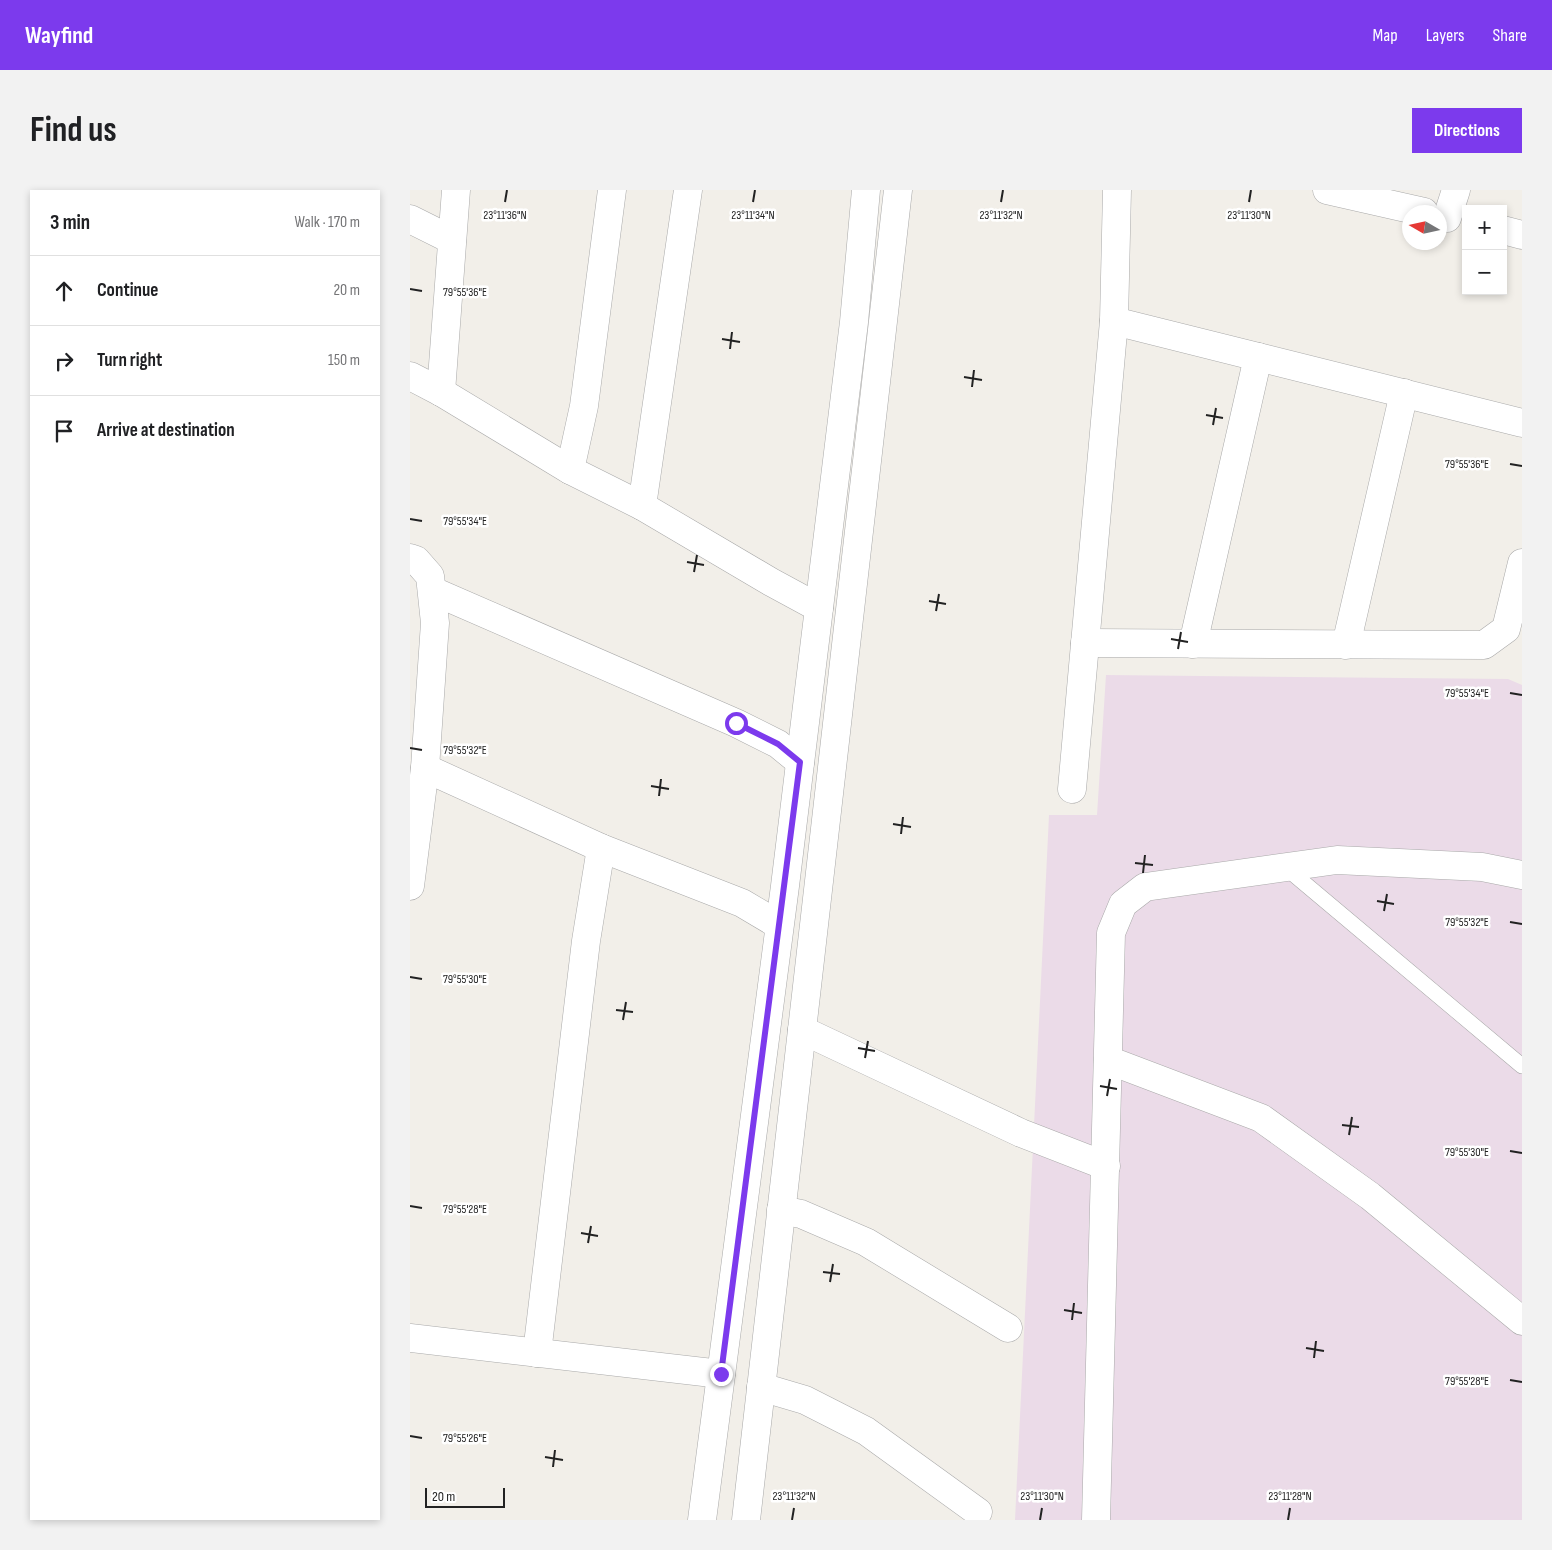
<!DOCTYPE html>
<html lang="en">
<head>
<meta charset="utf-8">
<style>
	:root { --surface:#fff; --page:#f2f2f2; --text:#202124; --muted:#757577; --line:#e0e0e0; --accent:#7c3aed }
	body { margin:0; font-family:"Sofia Sans Condensed",sans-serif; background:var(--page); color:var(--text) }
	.controls { position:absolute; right:15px; top:15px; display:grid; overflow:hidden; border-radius:0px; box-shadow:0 2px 8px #0003 }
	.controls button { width:45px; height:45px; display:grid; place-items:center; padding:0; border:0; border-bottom:1px solid var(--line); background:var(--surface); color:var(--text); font:25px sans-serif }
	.compass { position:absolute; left:992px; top:15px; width:45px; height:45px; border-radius:50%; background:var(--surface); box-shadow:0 2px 8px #0003; rotate:279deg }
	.scale { position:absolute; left:15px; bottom:12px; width:80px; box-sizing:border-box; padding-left:5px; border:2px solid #222; border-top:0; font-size:14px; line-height:18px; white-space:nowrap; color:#222; -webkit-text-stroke:4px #fff; paint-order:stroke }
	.stop { position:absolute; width:15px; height:15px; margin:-11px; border:4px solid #7c3aed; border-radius:50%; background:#fff }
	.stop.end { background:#7c3aed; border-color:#fff; box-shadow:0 1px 5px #0008 }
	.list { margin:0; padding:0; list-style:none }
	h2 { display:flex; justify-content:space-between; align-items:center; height:65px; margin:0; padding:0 20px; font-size:21px }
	h2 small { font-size:16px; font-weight:400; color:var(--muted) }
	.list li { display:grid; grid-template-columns:32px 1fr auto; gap:15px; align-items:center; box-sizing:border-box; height:70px; padding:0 20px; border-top:1px solid var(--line) }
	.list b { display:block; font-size:19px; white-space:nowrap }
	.list em { font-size:16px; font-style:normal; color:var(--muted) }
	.icon { flex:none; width:28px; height:28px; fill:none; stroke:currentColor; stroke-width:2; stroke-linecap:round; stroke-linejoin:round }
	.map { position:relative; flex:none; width:1112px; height:1330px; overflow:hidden; border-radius:0px }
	header { display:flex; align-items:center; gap:30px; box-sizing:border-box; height:70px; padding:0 25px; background:var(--accent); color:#fff }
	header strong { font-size:24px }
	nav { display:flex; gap:28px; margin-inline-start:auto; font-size:18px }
	.intro { display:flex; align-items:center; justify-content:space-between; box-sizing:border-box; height:120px; padding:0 30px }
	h1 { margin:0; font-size:35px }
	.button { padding:12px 22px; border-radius:0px; background:var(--accent); color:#fff; font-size:18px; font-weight:700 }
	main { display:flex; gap:30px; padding:0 30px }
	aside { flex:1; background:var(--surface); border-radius:0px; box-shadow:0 2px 8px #0003 }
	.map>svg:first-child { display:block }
	.industrial { fill:#ebdbe8 }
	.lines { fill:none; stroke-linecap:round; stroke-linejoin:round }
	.lane-casing { stroke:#a9a9a9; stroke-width:16 }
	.street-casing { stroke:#a9a9a9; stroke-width:29 }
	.lane { stroke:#fff; stroke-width:15 }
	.street { stroke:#fff; stroke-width:28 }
	.route { stroke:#7c3aed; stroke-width:6 }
	.ticks { fill:none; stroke:#222; stroke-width:2 }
	.ticks-label { font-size:12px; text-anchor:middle; fill:#222; stroke:#fff; stroke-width:5; stroke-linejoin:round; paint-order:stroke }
</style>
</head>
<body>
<header>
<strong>Wayfind</strong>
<nav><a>Map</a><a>Layers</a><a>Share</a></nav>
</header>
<div class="intro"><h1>Find us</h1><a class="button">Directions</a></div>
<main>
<aside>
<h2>3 min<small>Walk · 170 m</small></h2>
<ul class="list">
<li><svg class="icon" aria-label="ahead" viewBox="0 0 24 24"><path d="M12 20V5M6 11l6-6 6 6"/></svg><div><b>Continue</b></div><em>20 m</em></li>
<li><svg class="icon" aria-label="right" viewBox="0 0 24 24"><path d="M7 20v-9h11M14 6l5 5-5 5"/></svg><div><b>Turn right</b></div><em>150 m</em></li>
<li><svg class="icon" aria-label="arrive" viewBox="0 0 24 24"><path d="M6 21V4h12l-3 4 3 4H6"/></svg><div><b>Arrive at destination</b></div></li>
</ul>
</aside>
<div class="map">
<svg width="1112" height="1330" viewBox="0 0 1112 1330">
	<rect width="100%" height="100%" fill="#f2efe9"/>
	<path class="industrial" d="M696,485L1098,489L1112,495V1330H605L639,625H687Z"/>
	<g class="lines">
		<defs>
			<path id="lane" d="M875,677L1112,876"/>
			<g id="street">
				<path d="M917,0L1014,22"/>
				<path d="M1037,28L1046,0"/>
				<path d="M0,29L42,50"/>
				<path d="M1093,40L1112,45"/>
				<path d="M704,131L1112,233"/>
				<path d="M0,186L31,202L160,280L232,316L361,392L409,418"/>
				<path d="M31,202L46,0"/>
				<path d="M160,280L174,216L202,0"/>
				<path d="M232,316L278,0"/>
				<path d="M0,368L6,370L20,386L25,433L15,578L0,696"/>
				<path d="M23,401L326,533L368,554L390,572"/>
				<path d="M675,453L1074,455L1096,439L1112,373"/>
				<path d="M783,454L848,167"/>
				<path d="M936,455L994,203"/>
				<path d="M15,578L191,658L332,713L369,735"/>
				<path d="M662,599L704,131L707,0"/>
				<path d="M392,840L611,943L696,976"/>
				<path d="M698,870L851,928L960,1006L1112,1131"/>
				<path d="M371,1020L391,1024L456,1052L598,1138"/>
				<path d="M0,1148L311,1184"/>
				<path d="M127,1163L176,751L191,658"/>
				<path d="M351,1197L395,1210L456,1241L568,1322"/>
				<path d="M292,1330L375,696L444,132L456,0"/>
				<path d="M336,1330L488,0"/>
				<path d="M686,1330L701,743L713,714L735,697L927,670L1072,677L1112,685"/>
			</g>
		</defs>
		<use href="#lane" class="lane-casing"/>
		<use href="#street" class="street-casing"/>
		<use href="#lane" class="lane"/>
		<use href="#street" class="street"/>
	</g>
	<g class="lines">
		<path class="route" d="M311,1184L390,572L368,554L326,533"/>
	</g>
	<path class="ticks" d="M95,12L97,0M343,12L345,0M591,12L593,0M839,12L841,0M0,99L12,101M312,149L330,152M320,159L322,142M554,187L572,190M562,197L564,180M796,225L813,228M803,235L806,218M1100,274L1112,276M0,329L12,331M277,372L294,375M284,382L287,365M519,411L536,414M526,421L529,404M761,449L778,452M768,459L771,442M1100,503L1112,505M0,558L12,560M241,596L259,599M249,606L251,589M483,634L501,637M491,644L493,627M725,673L743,675M733,683L735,665M967,711L984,714M974,721L977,704M1100,732L1112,734M0,787L12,789M206,820L223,822M213,830L216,812M448,858L465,861M455,868L458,851M690,896L707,899M697,906L700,889M932,935L949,937M939,945L942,927M1100,961L1112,963M0,1016L12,1018M171,1043L188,1046M178,1053L181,1036M413,1082L430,1084M420,1092L423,1074M654,1120L672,1123M662,1130L664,1113M896,1158L914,1161M904,1168L906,1151M1100,1190L1112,1192M0,1246L12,1248M135,1267L153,1270M143,1277L145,1260M382,1330L384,1318M630,1330L632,1318M878,1330L880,1318"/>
	<g class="ticks-label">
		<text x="95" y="29">23°11'36"N</text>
		<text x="343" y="29">23°11'34"N</text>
		<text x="591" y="29">23°11'32"N</text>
		<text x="839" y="29">23°11'30"N</text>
		<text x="55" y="106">79°55'36"E</text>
		<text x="1057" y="278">79°55'36"E</text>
		<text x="55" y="335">79°55'34"E</text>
		<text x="1057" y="507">79°55'34"E</text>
		<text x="55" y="564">79°55'32"E</text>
		<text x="1057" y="736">79°55'32"E</text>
		<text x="55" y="793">79°55'30"E</text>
		<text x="1057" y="966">79°55'30"E</text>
		<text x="55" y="1023">79°55'28"E</text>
		<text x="1057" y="1195">79°55'28"E</text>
		<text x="55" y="1252">79°55'26"E</text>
		<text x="384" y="1310">23°11'32"N</text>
		<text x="632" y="1310">23°11'30"N</text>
		<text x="880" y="1310">23°11'28"N</text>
	</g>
</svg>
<div class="controls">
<button>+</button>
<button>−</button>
</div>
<svg class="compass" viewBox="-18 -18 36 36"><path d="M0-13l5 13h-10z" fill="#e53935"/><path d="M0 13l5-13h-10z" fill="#757577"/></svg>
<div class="scale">20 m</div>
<div class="stop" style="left:326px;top:533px"></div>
<div class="stop end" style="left:311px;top:1184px"></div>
</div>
</main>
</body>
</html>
